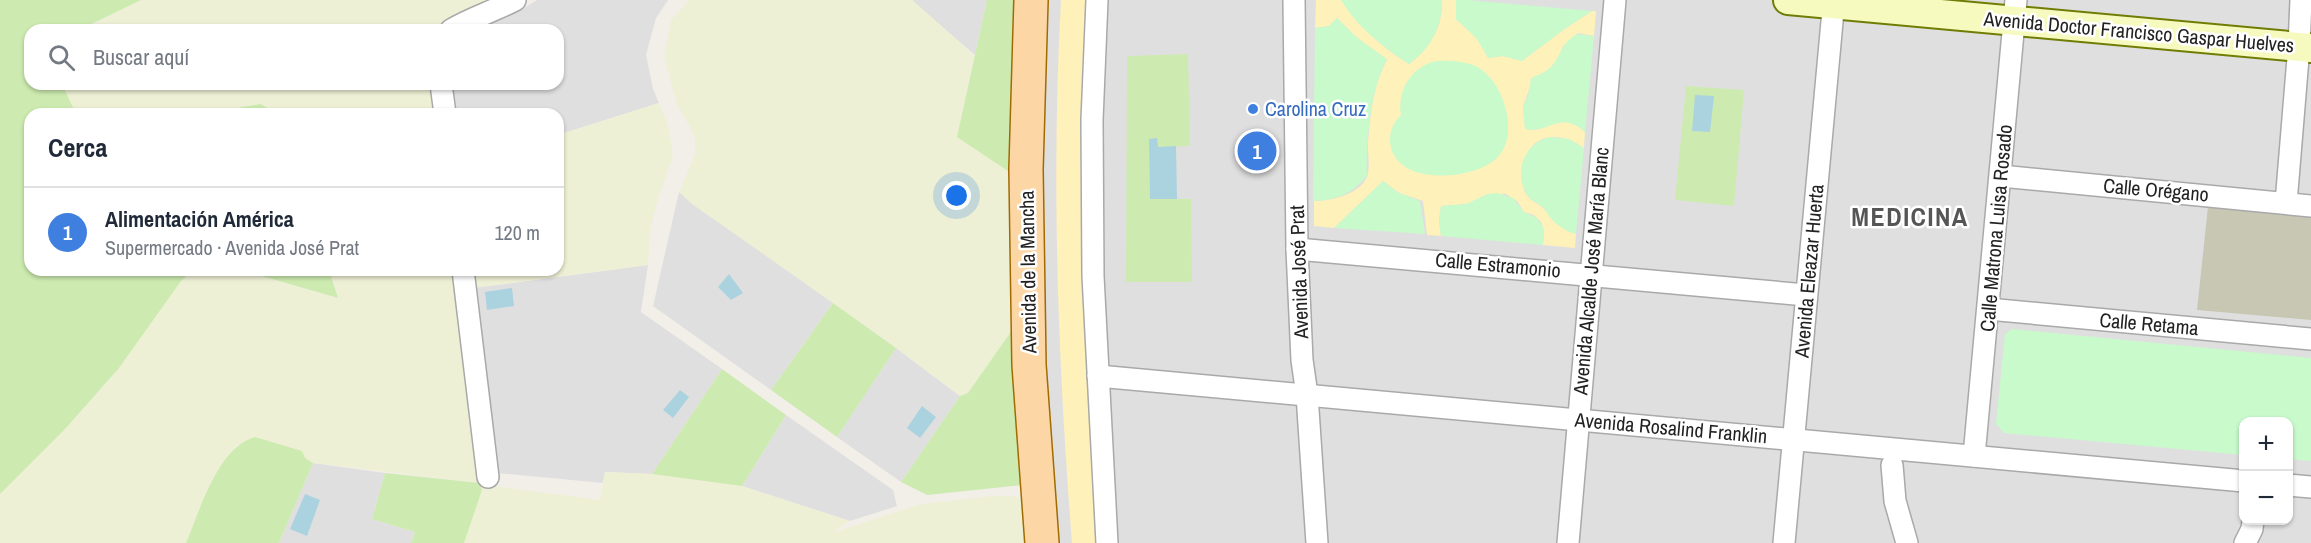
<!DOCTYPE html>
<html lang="es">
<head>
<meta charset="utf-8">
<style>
	:root { --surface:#fff; --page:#f2f2f3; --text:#1f2937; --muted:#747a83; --line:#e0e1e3; --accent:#d40000 }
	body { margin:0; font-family:"Archivo Narrow",sans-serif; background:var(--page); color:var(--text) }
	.controls { position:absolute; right:18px; bottom:18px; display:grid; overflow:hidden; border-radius:12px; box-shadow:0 2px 4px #0004 }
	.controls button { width:54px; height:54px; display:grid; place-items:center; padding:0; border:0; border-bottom:2px solid var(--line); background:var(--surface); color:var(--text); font:30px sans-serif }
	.you { position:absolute; left:957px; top:196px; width:21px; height:21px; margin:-15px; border:4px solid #fff; border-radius:50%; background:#1a73e8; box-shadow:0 0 0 9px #1a73e833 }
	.badge { display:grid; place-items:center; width:39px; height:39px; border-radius:50%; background:var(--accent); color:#fff; font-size:20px; font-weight:700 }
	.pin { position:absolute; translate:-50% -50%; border:3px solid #fff; box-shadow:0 2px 6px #0006 }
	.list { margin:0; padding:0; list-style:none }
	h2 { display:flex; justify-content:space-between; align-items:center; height:78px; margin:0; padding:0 24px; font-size:26px }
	h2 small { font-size:20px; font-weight:400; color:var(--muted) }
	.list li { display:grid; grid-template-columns:39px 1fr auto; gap:18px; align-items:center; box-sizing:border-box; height:90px; padding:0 24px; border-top:2px solid var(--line) }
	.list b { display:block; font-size:22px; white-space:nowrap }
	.list p { margin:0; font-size:20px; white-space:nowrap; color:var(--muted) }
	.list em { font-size:20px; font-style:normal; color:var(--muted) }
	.icon { flex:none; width:33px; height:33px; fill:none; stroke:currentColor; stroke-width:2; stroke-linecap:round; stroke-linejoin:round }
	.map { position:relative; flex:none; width:2311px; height:543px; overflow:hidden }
	.search { position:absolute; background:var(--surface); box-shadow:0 2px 4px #0004; left:24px; top:24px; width:540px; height:66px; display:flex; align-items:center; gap:15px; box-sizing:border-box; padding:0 21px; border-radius:18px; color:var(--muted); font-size:22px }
	.panel { position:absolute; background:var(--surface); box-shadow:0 2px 4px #0004; left:24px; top:108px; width:540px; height:168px; border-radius:18px }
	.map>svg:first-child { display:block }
	.residential { fill:#e0dfdf; fill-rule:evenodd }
	.construction { fill:#c7c7b4 }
	.farmland { fill:#eef0d5 }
	.grass { fill:#cdebb0 }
	.sand { fill:#fff1ba }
	.park { fill:#c8facc }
	.water { fill:#aad3df }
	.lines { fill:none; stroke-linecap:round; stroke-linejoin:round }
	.street-casing { stroke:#a9a9a9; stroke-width:24 }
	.secondary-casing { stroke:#707d05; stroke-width:32 }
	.primary-casing { stroke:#a06b00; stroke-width:36 }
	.street { stroke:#fff; stroke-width:21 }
	.secondary { stroke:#f7fabf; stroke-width:28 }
	.primary { stroke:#fcd6a4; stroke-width:33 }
	.shop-dot { fill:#3f7fe0; stroke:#fff; stroke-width:2 }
	.labels { text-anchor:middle; stroke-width:5; stroke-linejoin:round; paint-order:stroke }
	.street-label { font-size:20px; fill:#222; stroke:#fff }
	.shop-label { font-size:20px; fill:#366cbe; stroke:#fff; text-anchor:start }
	.district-label { font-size:26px; font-weight:bold; letter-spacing:1.5px; fill:#555; stroke:#fff }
</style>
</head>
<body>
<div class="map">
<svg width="2311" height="543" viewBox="0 0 2311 543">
	<rect width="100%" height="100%" fill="#f2efe9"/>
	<g class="residential">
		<path d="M537,0H668L656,18L646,55L653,89L659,103L558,135V114H455L452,84H558V30H468L521,10Z"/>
		<path d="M912,0H987L975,55L933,19Z"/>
		<path d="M1017,0H2311V543H1030ZM2244,422H2288V520H2244Z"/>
		<path d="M679,192L833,303L771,390L653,306Z"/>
		<path d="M648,265L641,312L722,369L652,474L605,472L603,483L496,473L473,288Z"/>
		<path d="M896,348L960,396L901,482L837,437Z"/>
		<path d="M786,415L893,490L897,506L850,521L742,486Z"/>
		<path d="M313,463L385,473L372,519L415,532L411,543H279Z"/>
	</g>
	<path class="construction" d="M2208,207L2311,217V320L2197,310Z"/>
	<g class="farmland">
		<path d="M141,0H499L450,18L430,30H79Z"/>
		<path d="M689,0H912L974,55L967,90L1011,173L1016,319L1010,333L968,394L960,396L883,338L692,204L679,192L695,155V142L694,134L677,105L664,57L671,20Z"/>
		<path d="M62,84H435L439,114H277L261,104L242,107L226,114H76Z"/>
		<path d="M659,103L668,125L673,156L657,202L651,227L648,265L473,288L471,270H558V135Z"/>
		<path d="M193,270H241L338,298L329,270H457L480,483L313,463L305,458L301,451L255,437L236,446L221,466L186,543H0V494L65,429L119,368L181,281Z"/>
		<path d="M605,472L652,474L742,486L850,521L832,533L921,504L993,496H1014L1026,502L1030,543H464L484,485L600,500Z"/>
	</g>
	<g class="grass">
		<path d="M0,0H141L79,30H30V84H62L76,114H30V270H193L181,281L119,368L65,429L0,494Z"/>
		<path d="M987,0H1017L1011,173L957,137Z"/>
		<path d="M1188,54L1190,146L1157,147L1150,199H1191L1192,282H1126L1127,56Z"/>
		<path d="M1686,86L1744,90L1734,206L1675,200Z"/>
		<path d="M261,104L277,114H226L242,107Z"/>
		<path d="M241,270H329L338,298Z"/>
		<path d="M833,303L896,348L837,437L771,390Z"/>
		<path d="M1016,319L1023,485L927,495L901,482L960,396L968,393L1010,333Z"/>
		<path d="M722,369L786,415L742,486L652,474Z"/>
		<path d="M255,437L302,451L305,458L313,463L279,543H186C200,510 218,447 255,437Z"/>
		<path d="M385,473L480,483L482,490L464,543H411L415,532L372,519Z"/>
	</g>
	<g class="sand">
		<path d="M1061,0H1091L1100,543H1072C1058,363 1051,181 1061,0Z"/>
		<path d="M1316,0H1341C1358,26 1383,48 1409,64C1430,48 1443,27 1442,0H1456V19L1478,39L1488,58L1503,56L1522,61L1563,30L1592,11H1596L1594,36L1578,33L1563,46L1557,63L1531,84L1523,107L1525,128C1547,137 1557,107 1585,132L1584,148C1557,128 1525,135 1523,171C1522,179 1522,187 1526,194C1531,202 1539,203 1544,209C1556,221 1558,228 1576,234L1575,248L1543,245L1544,230L1541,222L1534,215L1524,212L1517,201L1506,194H1488L1468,204L1441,206L1439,220L1441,236L1427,235L1423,201L1399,193L1383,181L1334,228L1314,226V201C1330,201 1359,195 1367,177C1370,169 1368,154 1368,145C1370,116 1373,85 1387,60L1356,37L1337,18L1329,26L1315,28Z"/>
	</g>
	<g class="park">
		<path d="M1341,0H1442C1442,27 1431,48 1409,64C1384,48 1356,26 1341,0Z"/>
		<path d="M1456,0H1467L1592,11L1563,30L1522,61L1503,56L1488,58L1477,39L1456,19Z"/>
		<path d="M1337,18L1356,37L1387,59C1370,90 1366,142 1367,176C1353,193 1336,201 1313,201L1315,28L1329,26Z"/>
		<path d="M1577,34L1594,36L1585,132C1560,110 1549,134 1525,129L1523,107L1528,96L1531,78C1565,67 1553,48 1577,34Z"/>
		<path d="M1436,61C1447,60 1463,61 1473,65C1503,76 1522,136 1496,159C1470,182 1390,186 1390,139C1390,130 1394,122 1401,115C1397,90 1411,67 1436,61Z"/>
		<path d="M1551,137L1569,139L1584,148L1576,234C1565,231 1556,225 1549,216C1547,213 1546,210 1544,208C1537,202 1530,201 1526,193C1513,170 1526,141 1551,137Z"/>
		<path d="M1383,181L1397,192L1420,201L1425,234L1334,228Z"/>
		<path d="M1497,193L1513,198L1524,212L1537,218L1544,229L1543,245L1441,236L1439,222L1441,206L1466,204L1488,194Z"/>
		<path d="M2012,329L2311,358V461L2289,459L2288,422H2244L2243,455L2004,433L1996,424L2005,334Z"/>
	</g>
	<g class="water">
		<path d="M1695,95L1714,96L1710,132L1692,131Z"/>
		<path d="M1157,138L1158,147L1176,146L1177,199H1150L1149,139Z"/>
		<path d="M729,274L743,293L731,300L718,287Z"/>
		<path d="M512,288L514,306L487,310L485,292Z"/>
		<path d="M680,390L689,397L673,418L663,410Z"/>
		<path d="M922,406L936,417L920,438L907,428Z"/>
		<path d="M305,494L320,500L307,536L290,529Z"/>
	</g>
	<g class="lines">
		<defs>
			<g id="street">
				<path d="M1097,0L1092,120L1093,276L1107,543"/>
				<path d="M1294,0L1297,249L1302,360L1307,395L1317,543"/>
				<path d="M451,30C471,18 494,11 515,0"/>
				<path d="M441,84L445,114"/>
				<path d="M2001,176L2311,206"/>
				<path d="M2286,203L2299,46L2301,0"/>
				<path d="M1297,249L1806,295"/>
				<path d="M463,270L488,477"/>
				<path d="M1988,309L2311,339"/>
				<path d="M1098,376L2244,481"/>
				<path d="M1974,456L2016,0"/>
				<path d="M1892,465L1895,501L1907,543"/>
				<path d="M2288,485L2311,487"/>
				<path d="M1568,543L1615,0"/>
				<path d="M1784,543L1834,0"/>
				<path d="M2245,543L2252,529L2253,520"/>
			</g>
			<path id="secondary" d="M1788,0L2311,48"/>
			<path id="primary" d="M1031,0L1026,169L1029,365L1042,543"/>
		</defs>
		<use href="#street" class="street-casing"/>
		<use href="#secondary" class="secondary-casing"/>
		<use href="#primary" class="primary-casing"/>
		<use href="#street" class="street"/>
		<use href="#secondary" class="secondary"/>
		<use href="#primary" class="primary"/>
	</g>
	<circle class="shop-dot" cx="1253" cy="109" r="6"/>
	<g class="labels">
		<g class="street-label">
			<text transform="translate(2139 32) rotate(5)" y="7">Avenida Doctor Francisco Gaspar Huelves</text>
			<text transform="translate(2156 190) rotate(5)" y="7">Calle Orégano</text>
			<text transform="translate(1996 228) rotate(-85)" y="7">Calle Matrona Luisa Rosado</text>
			<text transform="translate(1498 265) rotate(5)" y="7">Calle Estramonio</text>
			<text transform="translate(1591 271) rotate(-85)" y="7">Avenida Alcalde José María Blanc</text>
			<text transform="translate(1809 271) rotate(-85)" y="7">Avenida Eleazar Huerta</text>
			<text transform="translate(1028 272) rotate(-91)" y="7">Avenida de la Mancha</text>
			<text transform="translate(1299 272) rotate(-92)" y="7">Avenida José Prat</text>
			<text transform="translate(2149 324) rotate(5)" y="7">Calle Retama</text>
			<text transform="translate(1671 428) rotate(5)" y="7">Avenida Rosalind Franklin</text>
		</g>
		<g class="shop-label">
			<text x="1265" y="116">Carolina Cruz</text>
		</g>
		<g class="district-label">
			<text x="1910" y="226">MEDICINA</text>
		</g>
	</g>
</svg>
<div class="controls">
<button>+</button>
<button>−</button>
</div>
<div class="you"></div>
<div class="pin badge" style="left:1257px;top:151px;background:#3f7fe0">1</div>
<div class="search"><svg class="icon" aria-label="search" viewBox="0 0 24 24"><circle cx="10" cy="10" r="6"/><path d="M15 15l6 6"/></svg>Buscar aquí</div>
<section class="panel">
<h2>Cerca<small></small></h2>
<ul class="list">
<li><span class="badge" style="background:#3f7fe0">1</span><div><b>Alimentación América</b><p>Supermercado · Avenida José Prat</p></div><em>120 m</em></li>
</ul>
</section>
</div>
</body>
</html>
